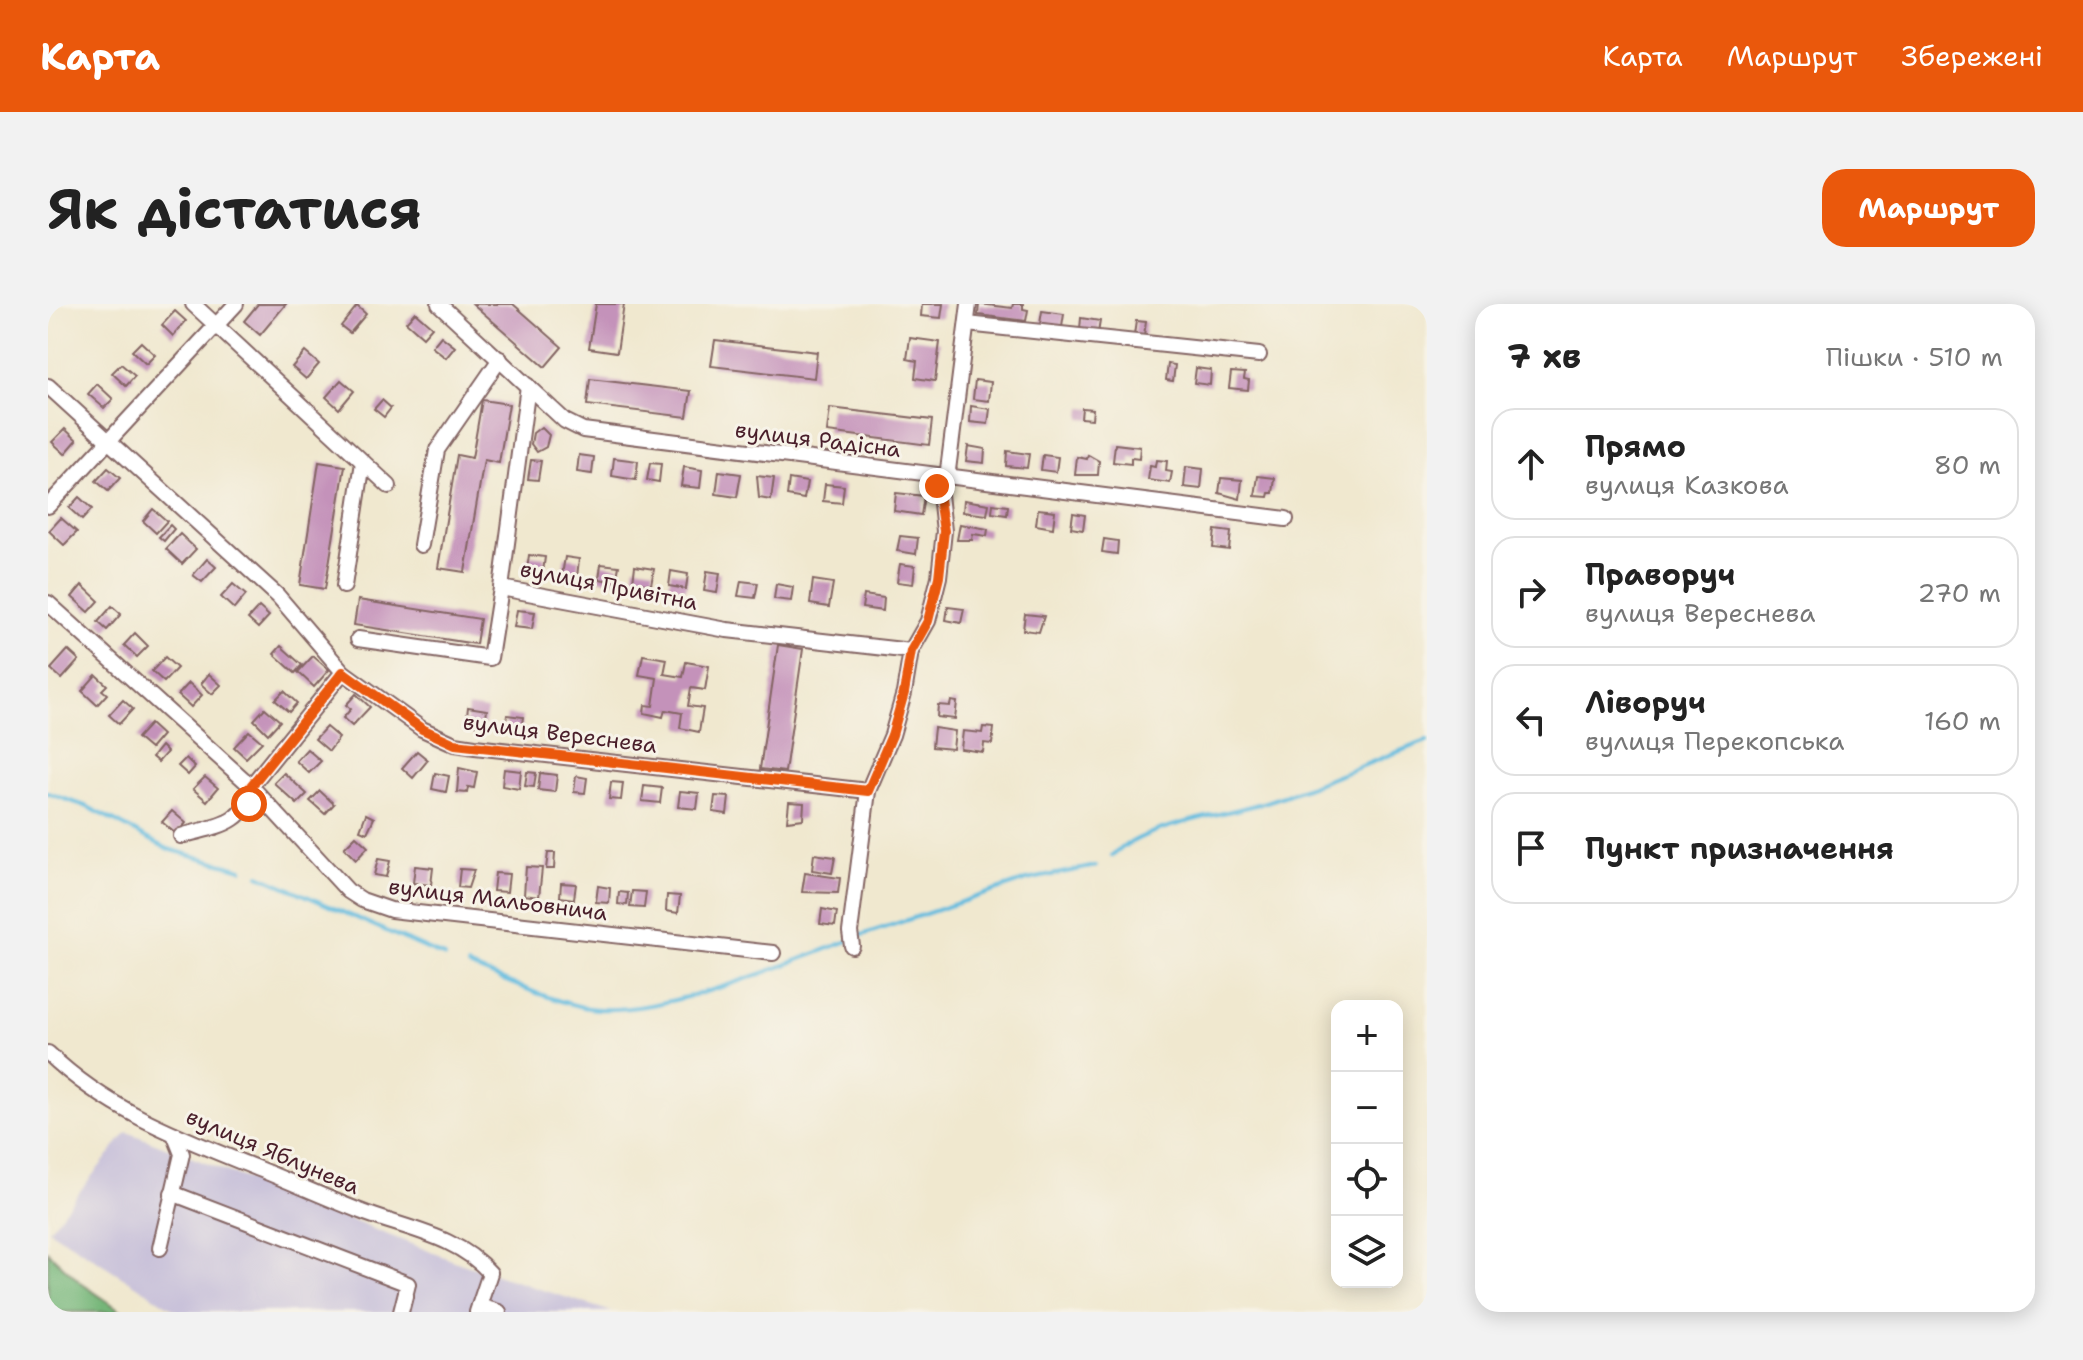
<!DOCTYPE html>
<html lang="uk">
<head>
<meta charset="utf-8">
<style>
	:root { --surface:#fff; --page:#f2f2f2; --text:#222; --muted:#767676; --line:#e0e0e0; --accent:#ea580c }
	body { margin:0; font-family:"Shantell Sans",sans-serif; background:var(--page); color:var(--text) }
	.controls { position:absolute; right:24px; bottom:24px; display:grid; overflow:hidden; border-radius:16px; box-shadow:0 4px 20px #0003 }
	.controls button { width:72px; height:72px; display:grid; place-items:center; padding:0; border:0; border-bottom:2px solid var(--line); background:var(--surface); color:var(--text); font:40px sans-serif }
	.stop { position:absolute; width:24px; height:24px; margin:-18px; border:6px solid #ea580c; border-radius:50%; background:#fff }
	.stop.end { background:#ea580c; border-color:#fff; box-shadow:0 2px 8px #0008 }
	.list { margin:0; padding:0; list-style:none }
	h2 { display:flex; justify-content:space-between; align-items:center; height:104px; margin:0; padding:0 32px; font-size:34px }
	h2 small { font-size:26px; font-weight:400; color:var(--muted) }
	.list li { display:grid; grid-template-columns:52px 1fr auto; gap:24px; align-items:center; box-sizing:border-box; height:112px; margin:0 16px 16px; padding:0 16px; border:2px solid var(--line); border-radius:24px }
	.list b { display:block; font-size:30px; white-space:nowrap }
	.list p { margin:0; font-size:26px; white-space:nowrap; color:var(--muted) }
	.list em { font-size:26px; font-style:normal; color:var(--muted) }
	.icon { flex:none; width:44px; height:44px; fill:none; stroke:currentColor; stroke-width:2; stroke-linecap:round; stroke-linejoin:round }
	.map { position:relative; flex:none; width:1379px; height:1008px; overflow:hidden; border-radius:24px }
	header { display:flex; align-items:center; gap:48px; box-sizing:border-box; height:112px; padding:0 40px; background:var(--accent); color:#fff }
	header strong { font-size:38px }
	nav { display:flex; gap:44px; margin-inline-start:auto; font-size:28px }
	.intro { display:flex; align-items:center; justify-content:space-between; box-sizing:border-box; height:192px; padding:0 48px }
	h1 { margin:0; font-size:56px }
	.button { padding:20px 36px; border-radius:24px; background:var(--accent); color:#fff; font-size:28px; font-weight:700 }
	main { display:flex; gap:48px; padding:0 48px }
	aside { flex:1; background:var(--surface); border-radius:24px; box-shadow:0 4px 20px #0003 }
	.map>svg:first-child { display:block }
	.industrial { fill:#c7c0d9 }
	.forest { fill:#74b678; stroke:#5f6a52; stroke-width:2 }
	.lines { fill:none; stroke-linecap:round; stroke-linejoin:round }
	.stream { stroke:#62bcdf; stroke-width:4 }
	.building { fill:#c492ba }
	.minor-casing { stroke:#846564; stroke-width:18 }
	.minor { stroke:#fff; stroke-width:14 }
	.route { stroke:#ea580c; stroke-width:10 }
	.labels { text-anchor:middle; stroke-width:6; stroke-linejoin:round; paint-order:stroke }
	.street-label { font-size:22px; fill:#4a1f2b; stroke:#f7f3e8 }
</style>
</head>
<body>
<header>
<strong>Карта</strong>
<nav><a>Карта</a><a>Маршрут</a><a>Збережені</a></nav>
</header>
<div class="intro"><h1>Як дістатися</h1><a class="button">Маршрут</a></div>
<main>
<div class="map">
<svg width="1379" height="1008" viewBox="0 0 1379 1008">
	<rect width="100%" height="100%" fill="#f7f3e8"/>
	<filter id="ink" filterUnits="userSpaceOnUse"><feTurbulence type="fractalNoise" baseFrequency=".0125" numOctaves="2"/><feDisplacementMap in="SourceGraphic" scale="16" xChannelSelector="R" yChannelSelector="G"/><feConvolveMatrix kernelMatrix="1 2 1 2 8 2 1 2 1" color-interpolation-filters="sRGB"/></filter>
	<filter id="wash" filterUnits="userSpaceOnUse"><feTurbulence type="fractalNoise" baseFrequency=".006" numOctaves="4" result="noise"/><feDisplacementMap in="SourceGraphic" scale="32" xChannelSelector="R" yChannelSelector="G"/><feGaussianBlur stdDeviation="1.8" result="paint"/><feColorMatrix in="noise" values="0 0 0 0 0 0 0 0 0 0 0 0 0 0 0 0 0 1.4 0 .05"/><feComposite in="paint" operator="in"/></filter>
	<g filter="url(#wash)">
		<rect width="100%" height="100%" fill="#f0e8cf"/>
		<path class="industrial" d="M79,828L414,960L564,1008H130L1,926Z"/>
		<path class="forest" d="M0,948L33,979L75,1008H0Z"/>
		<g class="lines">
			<g class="stream">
				<path d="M0,489L40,503L120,545L194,565"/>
				<path d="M1064,552C1102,517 1181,512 1230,494C1280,477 1329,455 1379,437"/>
				<path d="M211,571L397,653"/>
				<path d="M808,633L979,576L1048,562"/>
				<path d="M420,662C457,676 495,694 535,703C603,717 734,662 800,637"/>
			</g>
		</g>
		<g id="blocks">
			<g class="building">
				<path d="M210,0H238L212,31L196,17Z"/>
				<path d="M425,0H465L514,43L497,63Z"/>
				<path d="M548,0H576L569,48L541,44Z"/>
				<path d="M874,0H895L893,14L873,12Z"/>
				<path d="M931,0L964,4L965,0H975V5L980,6L978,17L930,11Z"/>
				<path d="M309,2L318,10L302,29L293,22Z"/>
				<path d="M127,7L138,17L125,32L114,21Z"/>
				<path d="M994,7L1016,10L1014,23L992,20Z"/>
				<path d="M367,8L384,23L375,33L358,18Z"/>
				<path d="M1033,14L1052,17L1050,29L1032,26Z"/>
				<path d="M1088,17L1098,18L1096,32L1086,31Z"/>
				<path d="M393,32L407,43L398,54L384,43Z"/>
				<path d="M862,34L892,38L887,77L867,74L869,57L859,55Z"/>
				<path d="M667,36L769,48L766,74L663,62Z"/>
				<path d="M93,38L107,51L98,60L84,47Z"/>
				<path d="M257,48L271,60L258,75L244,63Z"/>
				<path d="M73,60L87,72L78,82L64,69Z"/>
				<path d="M1120,60L1127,61L1125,77L1118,76Z"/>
				<path d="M1148,64L1163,66L1162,81L1146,79Z"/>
				<path d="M1183,68L1197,69L1196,75L1201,76L1200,86L1181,84Z"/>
				<path d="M542,75L643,87L639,113L539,101Z"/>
				<path d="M293,76L306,87L291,105L278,93Z"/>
				<path d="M927,76L943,78L941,97L925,95Z"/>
				<path d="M49,80L65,95L56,104L40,90Z"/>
				<path d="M334,96L343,104L336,113L326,105Z"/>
				<path d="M434,96L461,100L451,159L436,156L417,268L390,264L409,151L424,154Z"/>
				<path d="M923,102L942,105L940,120L922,118Z"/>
				<path d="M782,104L884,116L881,141L779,128Z"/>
				<path d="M1034,104L1045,105L1044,115L1033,114Z"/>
				<path d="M493,123L501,131L498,143L489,148L483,140L485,129Z"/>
				<path d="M17,125L29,136L17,150L4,138Z"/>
				<path d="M1067,140L1092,143L1091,155L1083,154V160L1065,158Z"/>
				<path d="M920,142L937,145L936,159L918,157Z"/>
				<path d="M959,147L981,150L979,164L958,162Z"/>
				<path d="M531,151L546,153L544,170L529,168Z"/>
				<path d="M995,151L1010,153L1008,168L993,166Z"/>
				<path d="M1040,151L1051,157L1050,171H1027L1029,153L1039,155Z"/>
				<path d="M566,154L590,157L588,176L564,172Z"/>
				<path d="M483,156L493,157L490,176L480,175Z"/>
				<path d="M1108,156L1119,157L1118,167L1124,168L1122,179L1100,176L1102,162L1107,163Z"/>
				<path d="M271,158L297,162L277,285L252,281Z"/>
				<path d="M602,159L613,160L611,178L599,176Z"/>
				<path d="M636,163L654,166L652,184L633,182Z"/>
				<path d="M1138,163L1155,165L1153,185L1136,183Z"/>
				<path d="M60,164L72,174L60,187L48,177Z"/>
				<path d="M671,167L693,170L689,193L668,190Z"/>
				<path d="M709,172L726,174L723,196L711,194Z"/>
				<path d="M1210,172L1227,174L1225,189H1221L1220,193L1207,192Z"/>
				<path d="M1173,174L1194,176L1192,195L1171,189Z"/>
				<path d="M741,175L759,178L756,195L739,192Z"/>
				<path d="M777,180L796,182L794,199L775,197Z"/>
				<path d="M848,189L876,192L873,211L846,207Z"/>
				<path d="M31,193L44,205L34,216L21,204Z"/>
				<path d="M916,196L941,200L939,211L915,208Z"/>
				<path d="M945,200L960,202L959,211L944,209Z"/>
				<path d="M105,205L119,217L108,229L95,217Z"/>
				<path d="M990,205L1007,207L1005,224L988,221Z"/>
				<path d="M1025,209L1037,211L1035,226L1023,224Z"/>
				<path d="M13,214L29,228L16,241L1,227Z"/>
				<path d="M912,220L940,225L939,232L925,230L924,236H909Z"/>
				<path d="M122,221L126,225L116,237L111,233Z"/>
				<path d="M1167,226L1183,228L1181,246L1165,244Z"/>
				<path d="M132,230L148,245L134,260L118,245Z"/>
				<path d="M852,232L870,234L868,250L849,247Z"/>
				<path d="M1056,235L1070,237L1069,250L1054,248Z"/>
				<path d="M481,251L497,253L495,268L479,266Z"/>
				<path d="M517,253L531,255L529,273L514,271Z"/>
				<path d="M159,255L168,263L154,278L145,271Z"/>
				<path d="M553,260L571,262L568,278L551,275Z"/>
				<path d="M852,260L867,262L865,280L849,278Z"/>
				<path d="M587,262L606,265L603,281L585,278Z"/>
				<path d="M623,267L640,270L638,285L621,282Z"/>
				<path d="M659,267L672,269L669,289L656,287Z"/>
				<path d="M765,276L785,279L781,303L762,300Z"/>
				<path d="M693,277L710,279L707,294L690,292Z"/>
				<path d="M185,280L198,291L186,305L173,293Z"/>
				<path d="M728,280L745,283L743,297L726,295Z"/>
				<path d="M34,281L51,297L41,308L24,293Z"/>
				<path d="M816,291L836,294L835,307L814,304Z"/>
				<path d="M310,296L432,315L428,340L306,321Z"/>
				<path d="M64,302L73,310L59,326L50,318Z"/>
				<path d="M211,303L221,312L210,324L200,315Z"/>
				<path d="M900,303L916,305L913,319L898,316Z"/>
				<path d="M469,306L487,308L484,325L466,323Z"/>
				<path d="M977,310L996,312L991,328L975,326Z"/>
				<path d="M87,329L100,342L89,353L76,341Z"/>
				<path d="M730,341L755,345L737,468L712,465Z"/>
				<path d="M233,342L254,361L247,369L226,350Z"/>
				<path d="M20,346L31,356L14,375L3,365Z"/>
				<path d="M595,351L619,355L616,370L635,373L638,358L661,362L657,386L643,384L640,402L655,404L651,428L632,424L634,409L617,406L615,413L596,409L597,401L605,402L609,374L591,371Z"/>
				<path d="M265,352L281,366L266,383L250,368Z"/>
				<path d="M117,353L129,364L116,378L104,367Z"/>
				<path d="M161,370L173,381L164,390L153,380Z"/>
				<path d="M48,371L59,381L54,386L59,390L49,401L34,387Z"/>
				<path d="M141,379L154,391L143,403L130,391Z"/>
				<path d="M236,387L249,399L241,408L227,396Z"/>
				<path d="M308,390L322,403L304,422L295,414L303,405L298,401Z"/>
				<path d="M75,396L85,405L71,420L61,411Z"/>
				<path d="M903,397L909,398L907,415L889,413L890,401L902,402Z"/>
				<path d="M420,403L439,406L436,422L418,420Z"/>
				<path d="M217,404L232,417L220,430L206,416Z"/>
				<path d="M459,411L475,413L473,428L457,425Z"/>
				<path d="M102,420L114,431L102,445L89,434Z"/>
				<path d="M278,423L291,434L281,447L267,435Z"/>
				<path d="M935,423L946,424L944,440L936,439L935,448L913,445L915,427L934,429Z"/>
				<path d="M886,424L907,427L905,445L884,443Z"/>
				<path d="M201,427L214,438L198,454L186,443Z"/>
				<path d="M113,442L119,448L110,458L104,453Z"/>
				<path d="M259,445L273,457L261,469L248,457Z"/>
				<path d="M369,447L380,456L365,474L354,464Z"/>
				<path d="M138,454L147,463L140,471L130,462Z"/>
				<path d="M411,464L429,468L426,484L420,483L419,489L409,488Z"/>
				<path d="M456,465L473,467L471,485L454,482Z"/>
				<path d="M479,468L488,469L486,483L477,482Z"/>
				<path d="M236,469L259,490L249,500L226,479Z"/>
				<path d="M387,469L401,472L398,488L384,485Z"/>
				<path d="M492,469L509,471L507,488L490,486Z"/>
				<path d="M528,472L539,474L537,489L526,488Z"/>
				<path d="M157,473L170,484L159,497L145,485Z"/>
				<path d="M563,478L575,479L573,496L561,495Z"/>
				<path d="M596,482L614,484L612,499L594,497Z"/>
				<path d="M272,487L286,500L277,510L262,497Z"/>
				<path d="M632,487L651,489L649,505L630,503Z"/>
				<path d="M667,492L681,493L679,510L665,508Z"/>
				<path d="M741,498L756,499L755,515L739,517Z"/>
				<path d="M124,507L138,519L128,530L114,518Z"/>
				<path d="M318,510L326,514L319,529L312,526Z"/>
				<path d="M308,532L320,543L308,556L296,544Z"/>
				<path d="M500,549H507L506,565H498Z"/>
				<path d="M766,550L787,553L784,569L764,566Z"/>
				<path d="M330,555L342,557L338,573L326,571Z"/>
				<path d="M367,562L385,564L383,581L365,579Z"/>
				<path d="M478,563L494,564L491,593L476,591Z"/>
				<path d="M412,565L426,566L420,584L410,583Z"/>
				<path d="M447,569L461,570L459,588L445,587Z"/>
				<path d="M757,569L792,574L790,589L754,588Z"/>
				<path d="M513,579L528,580L526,595L512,593Z"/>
				<path d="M550,582L562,584L561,599L548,598Z"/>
				<path d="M584,587L598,588L596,604L582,603Z"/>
				<path d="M571,588L580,589L579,601L570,600Z"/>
				<path d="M619,591L632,592L630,609L618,607Z"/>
				<path d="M774,605L789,608L787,622L772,620Z"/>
			</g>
		</g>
	</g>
	<g filter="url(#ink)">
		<use href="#blocks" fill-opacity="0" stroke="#846564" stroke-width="2"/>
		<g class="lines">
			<defs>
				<g id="minor">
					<path d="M145,0L341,182"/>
					<path d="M391,0L517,117L535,126L1238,215"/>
					<path d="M919,20L1211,51"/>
					<path d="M0,82L230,292L295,368L374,425L407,440L427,443L820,487"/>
					<path d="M480,82L453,284L679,326L863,347"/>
					<path d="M899,174L921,0"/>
					<path d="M0,202L188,0"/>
					<path d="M373,241L389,146L452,55"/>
					<path d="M296,282L315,158"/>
					<path d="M0,299L203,482L300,587L314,596L343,606L725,649"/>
					<path d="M310,335L442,354L453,284"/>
					<path d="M133,532C166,522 199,522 203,482L295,368"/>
					<path d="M804,642L802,628L820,487L844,431L856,389L863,347L880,317L891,273L896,227L890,172"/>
					<path d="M0,749C59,806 131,833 206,863C241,877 276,893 312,907C357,925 409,931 442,969L429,1008"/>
					<path d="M124,889L360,980L353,1008"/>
					<path d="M112,944L134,850L126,830"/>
					<path d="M431,1002L451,1008"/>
				</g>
			</defs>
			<use href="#minor" class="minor-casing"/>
			<use href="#minor" class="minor"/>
		</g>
	</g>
	<g class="lines" filter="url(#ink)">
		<path class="route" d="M201,500L203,482L295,368L374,425L407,440L820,487L844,431L856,389L863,347L880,317L891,273L896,227L889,182"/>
	</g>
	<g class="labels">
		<g class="street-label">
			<text transform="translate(770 135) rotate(7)" y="8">вулиця Радісна</text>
			<text transform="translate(561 281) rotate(11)" y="8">вулиця Привітна</text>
			<text transform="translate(512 429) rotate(7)" y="8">вулиця Вереснева</text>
			<text transform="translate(450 595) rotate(7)" y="8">вулиця Мальовнича</text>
			<text transform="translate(225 847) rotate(23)" y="8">вулиця Яблунева</text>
		</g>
	</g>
</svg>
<div class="controls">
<button>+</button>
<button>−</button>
<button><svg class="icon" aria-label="locate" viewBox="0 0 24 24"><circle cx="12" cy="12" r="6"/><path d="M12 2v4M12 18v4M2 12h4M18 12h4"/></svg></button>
<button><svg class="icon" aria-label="layers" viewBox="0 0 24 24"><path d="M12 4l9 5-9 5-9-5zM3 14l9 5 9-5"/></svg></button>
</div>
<div class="stop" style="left:201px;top:500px"></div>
<div class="stop end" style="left:889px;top:182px"></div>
</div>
<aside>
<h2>7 хв<small>Пішки · 510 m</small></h2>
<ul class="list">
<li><svg class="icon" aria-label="ahead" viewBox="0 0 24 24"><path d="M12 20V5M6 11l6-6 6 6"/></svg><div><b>Прямо</b><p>вулиця Казкова</p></div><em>80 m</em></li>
<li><svg class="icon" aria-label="right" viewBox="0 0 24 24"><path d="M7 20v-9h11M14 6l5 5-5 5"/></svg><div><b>Праворуч</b><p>вулиця Вереснева</p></div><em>270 m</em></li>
<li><svg class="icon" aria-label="left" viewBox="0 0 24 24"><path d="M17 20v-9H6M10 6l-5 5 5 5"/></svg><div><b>Ліворуч</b><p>вулиця Перекопська</p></div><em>160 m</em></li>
<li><svg class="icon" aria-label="arrive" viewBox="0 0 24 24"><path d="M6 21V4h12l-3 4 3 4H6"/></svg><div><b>Пункт призначення</b></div></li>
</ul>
</aside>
</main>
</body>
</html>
